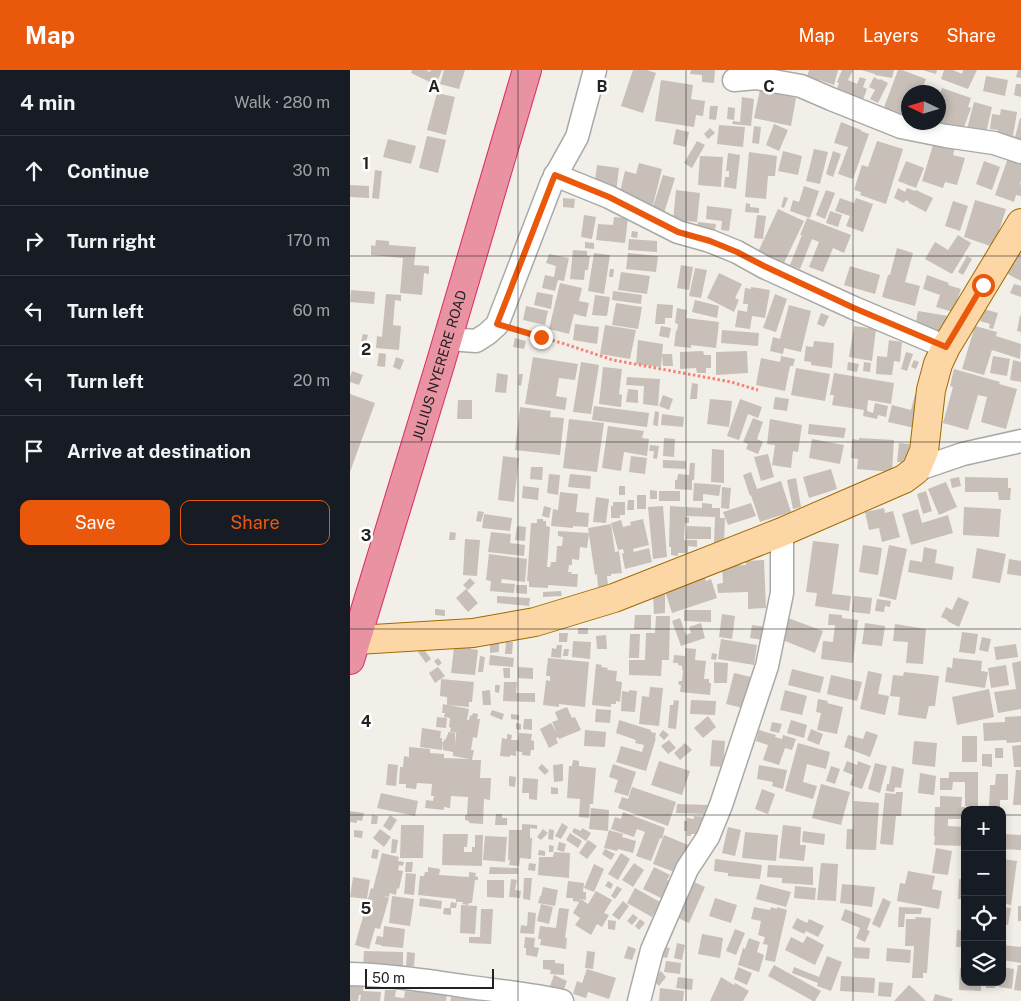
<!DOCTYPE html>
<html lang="en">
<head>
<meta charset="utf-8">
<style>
	:root { --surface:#171b24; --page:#242831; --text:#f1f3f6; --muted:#9ea1a6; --line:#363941; --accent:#ea580c }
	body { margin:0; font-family:"Public Sans",sans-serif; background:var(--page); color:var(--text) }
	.controls { position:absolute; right:15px; bottom:15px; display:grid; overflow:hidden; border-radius:10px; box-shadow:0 2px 8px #0003 }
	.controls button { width:45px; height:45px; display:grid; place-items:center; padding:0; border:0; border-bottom:1px solid var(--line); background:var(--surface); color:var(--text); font:25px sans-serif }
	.compass { position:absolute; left:551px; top:15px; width:45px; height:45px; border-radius:50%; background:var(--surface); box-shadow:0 2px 8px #0003; rotate:274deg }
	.scale { position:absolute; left:15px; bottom:12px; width:129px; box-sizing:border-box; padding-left:5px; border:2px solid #222; border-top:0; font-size:14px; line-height:18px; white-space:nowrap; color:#222; -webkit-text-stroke:4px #fff; paint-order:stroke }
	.stop { position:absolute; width:15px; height:15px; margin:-11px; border:4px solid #ea580c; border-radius:50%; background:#fff }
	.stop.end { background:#ea580c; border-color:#fff; box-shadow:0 1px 5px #0008 }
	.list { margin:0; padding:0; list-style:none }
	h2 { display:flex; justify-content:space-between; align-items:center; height:65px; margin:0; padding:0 20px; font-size:21px }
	h2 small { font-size:16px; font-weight:400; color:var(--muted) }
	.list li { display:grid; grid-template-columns:32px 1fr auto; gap:15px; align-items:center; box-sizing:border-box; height:70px; padding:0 20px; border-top:1px solid var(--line) }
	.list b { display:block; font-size:19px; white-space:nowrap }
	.list em { font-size:16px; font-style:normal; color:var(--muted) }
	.actions { display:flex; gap:10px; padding:15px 20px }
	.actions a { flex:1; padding:11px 0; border:1px solid var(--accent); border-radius:10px; text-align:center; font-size:18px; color:var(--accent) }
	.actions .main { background:var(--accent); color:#fff }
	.icon { flex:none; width:28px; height:28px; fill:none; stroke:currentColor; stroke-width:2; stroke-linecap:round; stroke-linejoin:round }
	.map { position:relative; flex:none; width:671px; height:931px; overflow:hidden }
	header { display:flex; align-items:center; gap:30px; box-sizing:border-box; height:70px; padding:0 25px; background:var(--accent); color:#fff }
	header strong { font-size:24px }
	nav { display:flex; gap:28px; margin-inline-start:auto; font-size:18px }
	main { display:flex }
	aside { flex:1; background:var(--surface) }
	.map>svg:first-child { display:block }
	.building { fill:#c7bfb8 }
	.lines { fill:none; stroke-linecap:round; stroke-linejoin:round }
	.minor-casing { stroke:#a9a9a9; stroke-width:25 }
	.major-casing { stroke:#a06b00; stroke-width:30 }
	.highway-casing { stroke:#dc2a67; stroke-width:30 }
	.path { stroke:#fa8072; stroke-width:3; stroke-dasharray:2.5 2.5; stroke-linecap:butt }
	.minor { stroke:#fff; stroke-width:22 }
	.major { stroke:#fcd6a4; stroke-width:28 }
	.highway { stroke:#e892a2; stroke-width:28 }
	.route { stroke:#ea580c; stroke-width:6 }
	.grid { fill:none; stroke:#222; stroke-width:1; stroke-opacity:0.55 }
	.labels { text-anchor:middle; stroke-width:5; stroke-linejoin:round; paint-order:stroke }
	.street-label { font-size:14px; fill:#222; stroke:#fff }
	.grid-label { font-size:16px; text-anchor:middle; font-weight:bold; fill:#222; stroke:#fff; stroke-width:5; stroke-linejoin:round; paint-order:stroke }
</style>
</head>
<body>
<header>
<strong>Map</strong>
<nav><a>Map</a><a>Layers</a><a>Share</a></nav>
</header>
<main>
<aside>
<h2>4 min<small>Walk · 280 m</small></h2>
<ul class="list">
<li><svg class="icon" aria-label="ahead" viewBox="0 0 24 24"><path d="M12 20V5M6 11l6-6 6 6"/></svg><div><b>Continue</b></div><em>30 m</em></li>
<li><svg class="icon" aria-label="right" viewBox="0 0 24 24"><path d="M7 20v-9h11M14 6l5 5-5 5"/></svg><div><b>Turn right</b></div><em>170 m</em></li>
<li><svg class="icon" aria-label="left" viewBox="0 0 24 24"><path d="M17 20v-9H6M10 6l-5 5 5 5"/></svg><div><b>Turn left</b></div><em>60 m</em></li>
<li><svg class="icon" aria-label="left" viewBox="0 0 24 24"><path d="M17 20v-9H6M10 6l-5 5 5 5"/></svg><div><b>Turn left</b></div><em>20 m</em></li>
<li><svg class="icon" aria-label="arrive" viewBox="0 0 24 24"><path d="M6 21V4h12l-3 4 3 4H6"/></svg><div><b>Arrive at destination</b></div></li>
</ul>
<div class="actions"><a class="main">Save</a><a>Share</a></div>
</aside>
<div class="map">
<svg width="671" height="931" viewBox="0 0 671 931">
	<rect width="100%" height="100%" fill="#f2efe9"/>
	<g class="building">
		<path d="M62,0H76L80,2L81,0H92L86,15L61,3Z"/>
		<path d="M94,0H115L109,19L90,14Z"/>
		<path d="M283,0H297L306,3L293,43L271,36Z"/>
		<path d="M341,0H365L364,13L352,12V5L340,4Z"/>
		<path d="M459,0H488L484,15L469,10V13L456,10Z"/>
		<path d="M492,0H503L498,10L507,14L510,7L516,9L513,17L517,19L512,32L486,21L489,13L487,12Z"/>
		<path d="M511,0H544L542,8L525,5V4Z"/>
		<path d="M548,0H552L576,9L571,22H558V49L533,40Z"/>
		<path d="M572,0H587L586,4Z"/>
		<path d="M594,0H603L612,4L613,0H627L618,19L591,9Z"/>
		<path d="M668,0H671V8L666,7Z"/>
		<path d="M636,6L658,10L655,26L633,21Z"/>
		<path d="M524,7L529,10L530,9L538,13L528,33L520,29L525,20L519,17Z"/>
		<path d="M311,10L343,15L341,29L355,31L353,46L346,45L344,57L305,51Z"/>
		<path d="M666,14H671V27L664,25Z"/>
		<path d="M578,16L587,20L586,22H575Z"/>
		<path d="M592,18L621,28L618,37L621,38L613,60L588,53V28Z"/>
		<path d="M410,20L446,28L441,56L404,48Z"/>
		<path d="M87,23L105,27L96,65L77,60Z"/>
		<path d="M392,27L404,29L401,56L382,54L383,51L390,52Z"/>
		<path d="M624,32L642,37L636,63L617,59Z"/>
		<path d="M360,36H368L366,50L359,49Z"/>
		<path d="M378,37L385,38L384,50L377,49Z"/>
		<path d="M651,39L667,42L663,66L647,63L648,60L640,59L642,44L650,45Z"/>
		<path d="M670,48H671V73L664,71Z"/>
		<path d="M491,52L511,60V61L519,64L503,109L488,104L498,77L484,73Z"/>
		<path d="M424,54L438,60L429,81L416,75Z"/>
		<path d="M369,55L395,57L393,77L367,74Z"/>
		<path d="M404,56L411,57L409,74L402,73Z"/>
		<path d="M360,58L365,63L358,69L354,64Z"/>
		<path d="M326,59L339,62L336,77L323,74Z"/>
		<path d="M77,66L96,70L88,103L69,98Z"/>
		<path d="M38,69L66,76L61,94L33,87Z"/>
		<path d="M347,71L355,75L342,98L334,93Z"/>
		<path d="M527,71L553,79L536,134L510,125L511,122L504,120L512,95L518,97Z"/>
		<path d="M584,72L605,78L603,85L615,88L607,115L595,112L593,118L572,111Z"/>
		<path d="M464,79L478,82L470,114L456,111Z"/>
		<path d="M433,81L452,86L448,105L428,101Z"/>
		<path d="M483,81L491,84L483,107L476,104Z"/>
		<path d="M399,82L427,86L425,106H418L416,129L395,127Z"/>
		<path d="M378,83L390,85L386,119L374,117L375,107H379V101H376Z"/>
		<path d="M350,86L373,87L371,117L348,115Z"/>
		<path d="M658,88L671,93V111L670,114L671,115V126L666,125L664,132L645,125Z"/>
		<path d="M556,91L574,98L566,118L548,111Z"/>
		<path d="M634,91L650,97L642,120L626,114Z"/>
		<path d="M289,93L312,99L303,135L269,126L275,101L286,104Z"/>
		<path d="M247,95L269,98L266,122L244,119Z"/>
		<path d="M25,100L32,101L29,129L22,128Z"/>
		<path d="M313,105L325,108L314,143L302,140Z"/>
		<path d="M0,115L19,116V128L0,127Z"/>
		<path d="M454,116L469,121L460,148L440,141L443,130L449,132Z"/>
		<path d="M548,118L555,122L557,118L565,121L566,120L583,128L576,142L559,133V132L556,130L554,133L544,128Z"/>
		<path d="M326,120L350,123L347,152L323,150Z"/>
		<path d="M476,120L485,123L475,149L466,145Z"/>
		<path d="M434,127L438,128L434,138L431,137Z"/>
		<path d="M213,128L225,129L224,138L213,137Z"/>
		<path d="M490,128L504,133L506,128L523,134L513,162L496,156L500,146L485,141Z"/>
		<path d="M625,130L656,139L648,164L652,180L614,167Z"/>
		<path d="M603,131L618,136L610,161L595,156Z"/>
		<path d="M396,133L400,134V137L409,138V143L395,142Z"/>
		<path d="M357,136L382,139L379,161L371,160L372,151L356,149Z"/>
		<path d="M428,139L454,151L434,193L408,182Z"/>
		<path d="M480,141L492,145L488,157L476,153Z"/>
		<path d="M234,145L246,147L242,169L231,167Z"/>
		<path d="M407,145L416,146L413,169L404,168Z"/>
		<path d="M264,147L278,148L275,173L246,170L248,154L263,155Z"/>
		<path d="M457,148L501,165L494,183L483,178L473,202L459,197L469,172L462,169L450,199L440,195L452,165H450Z"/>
		<path d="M348,152L366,154L364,166L347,163Z"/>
		<path d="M282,161L288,162L287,168L281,167Z"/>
		<path d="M608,165L621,173L602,204L575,189L585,172L598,180Z"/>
		<path d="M279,169L307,171V182L278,180Z"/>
		<path d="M26,170L39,171V175L66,177L64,195L79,196V204L74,203L72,225L50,223L53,188L21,185V175L25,176Z"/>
		<path d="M235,172L244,173V179L235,178Z"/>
		<path d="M547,178L563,183L555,212L570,216L565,236L532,227L538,205H540Z"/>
		<path d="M671,179V211L656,203Z"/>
		<path d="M223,180L237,181V186H240L238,200H235L234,210L220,209Z"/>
		<path d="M244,183L260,185L254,224L238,221Z"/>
		<path d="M278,183L308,186L306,202L276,199Z"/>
		<path d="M199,184L219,188L214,211L208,210L205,221L192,218L195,205L204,207L206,196L196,193Z"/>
		<path d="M617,186L622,189L613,205L608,202Z"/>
		<path d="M331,195L343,197L339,220L327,218Z"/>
		<path d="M500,196L530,205L525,224L494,215Z"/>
		<path d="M345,198L357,200L351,228L339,226Z"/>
		<path d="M260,199H264L263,207H259Z"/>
		<path d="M271,202L300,206L297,224L268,220Z"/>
		<path d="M369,203L392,214L385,228L389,230L384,242L357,228Z"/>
		<path d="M577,205L599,213L598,215L611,219L603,242L586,237L590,225L573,219Z"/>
		<path d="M210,213L232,218L229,231L239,233L236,247L224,244L219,264L199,259Z"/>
		<path d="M664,214L671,216V227L660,223Z"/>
		<path d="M401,217L420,220L415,248L402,246L400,259L385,257L388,240L397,242L398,234H393L395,218L401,219Z"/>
		<path d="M1,220L25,222L24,234L0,232Z"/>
		<path d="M263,221L292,225L291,234L262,230Z"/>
		<path d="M187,222L203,225L201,239L184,235Z"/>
		<path d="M36,224L51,225V231L45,230L43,255L51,256L49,280L26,278L27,266L32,267Z"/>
		<path d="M425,224L437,229L426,262L413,258Z"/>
		<path d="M245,225L260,227L257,246L242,245Z"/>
		<path d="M345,230L369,236L367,248L342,242Z"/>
		<path d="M266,233L292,237L288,259L262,255Z"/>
		<path d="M307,234L323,235L322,248H315V254H305Z"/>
		<path d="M439,235L461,241L451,282L434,278L433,284L420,281L423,267L430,269Z"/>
		<path d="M176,236L198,241L195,255L173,250Z"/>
		<path d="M327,238L337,240L336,248L369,252L366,278L341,275V278L324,276L326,260L327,261L328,254L325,253Z"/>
		<path d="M634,239L648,243L643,259L639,258L640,254L630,251Z"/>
		<path d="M568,241L598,246L595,262L565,257Z"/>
		<path d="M471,243L479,246L474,257L467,254Z"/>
		<path d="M670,245L671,246V262L667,261Z"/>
		<path d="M225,254L249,257L247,274L223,270Z"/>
		<path d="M255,255L286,260L280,289L250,284Z"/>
		<path d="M311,256L321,258L319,268L309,266Z"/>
		<path d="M504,256L526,259L522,291L499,287Z"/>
		<path d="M625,256L647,262L646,266L671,274L670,289L642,280L634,305L612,299Z"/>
		<path d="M372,260L409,263L408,276L371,273Z"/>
		<path d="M13,264L18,265L16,272L11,271Z"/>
		<path d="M165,268L176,271L174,279L163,277Z"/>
		<path d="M288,270L313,274L311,297L286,294Z"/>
		<path d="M539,270L552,272L550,292L544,291L542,305L526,304L527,286L537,287Z"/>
		<path d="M464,271L484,273L482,298L461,295V292L454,291L456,276L463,277Z"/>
		<path d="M353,281L354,285H361V298H356V303H347L346,298L330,299V282Z"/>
		<path d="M397,281L398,303L366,305V282Z"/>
		<path d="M556,282L563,284L557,301L551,299Z"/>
		<path d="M29,283L36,284L35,297L27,296Z"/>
		<path d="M312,284H322L323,296H313Z"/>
		<path d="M431,286L445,289L443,296H440L435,321L406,315L411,288L430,292Z"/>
		<path d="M643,286L660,289L657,306L640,303Z"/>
		<path d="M46,287L54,290L50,300L43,297Z"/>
		<path d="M183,287L228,294L225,310L209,308L206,326L217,328L215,340L175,334Z"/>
		<path d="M564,290L569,292L566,299L561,297Z"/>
		<path d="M663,290L671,292V312L660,310Z"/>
		<path d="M231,292L249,295L241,344L223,342Z"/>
		<path d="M498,292L509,294L507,302L497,300Z"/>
		<path d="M514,292L521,293L520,302L513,301Z"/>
		<path d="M253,297L272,299L269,324L272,325L271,337L249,334Z"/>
		<path d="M446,298L480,304L475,331L441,325Z"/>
		<path d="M604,299L650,312L649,314L667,319L656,359L631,352L637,327L628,325L618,360L593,353L603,317L600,316Z"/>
		<path d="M2,301L13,305L9,315L0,312V307Z"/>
		<path d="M147,303L158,305L156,323L145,322Z"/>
		<path d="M484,303L544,313L541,334L518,330L517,341L523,343L525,333L538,336L536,347L528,345L527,349L513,346L514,340L482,335L484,325H480Z"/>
		<path d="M169,304H173L171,316L168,315Z"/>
		<path d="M277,307L310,309L308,336L293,334L294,316L276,315Z"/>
		<path d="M342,313L348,314L347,329H340Z"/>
		<path d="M278,319L288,320V333L276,332Z"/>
		<path d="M0,324L25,333L0,402Z"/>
		<path d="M565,324L576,326L569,359L538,352L542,335L561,340Z"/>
		<path d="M313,325L323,329L319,340L309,336Z"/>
		<path d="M425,327L439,329L437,341L423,339Z"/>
		<path d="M360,329L382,331L379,357L357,354Z"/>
		<path d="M390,329L412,337L408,348L398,344L389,370L377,366Z"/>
		<path d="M108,330H122V349H107Z"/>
		<path d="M244,336L299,343L297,357L242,350Z"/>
		<path d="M170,337L201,341L200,347L214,348L210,385L165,380Z"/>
		<path d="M305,341L309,342L308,356L303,355Z"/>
		<path d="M312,344L334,347L333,357L311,355Z"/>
		<path d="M403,348L413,352L407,369L413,372L408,384L396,379L398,374L393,372Z"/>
		<path d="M219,349L254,353L247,402L213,398Z"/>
		<path d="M420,349L452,355L448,382L443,381L441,398L422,395L425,375L417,374Z"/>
		<path d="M459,354L496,358L494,368L458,364Z"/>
		<path d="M258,356L294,361L292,368L299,369L297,386L274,382L271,401L252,398Z"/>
		<path d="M314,368L325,369L324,387L313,386Z"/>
		<path d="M509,368L544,370L542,402L507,399L508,389L501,388L502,369L509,370Z"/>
		<path d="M462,369L494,375L490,394L459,388Z"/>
		<path d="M549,373L559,374V381L565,382L558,393L547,392Z"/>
		<path d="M300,375L309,376L307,389L303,388L304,381H299Z"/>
		<path d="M362,379L374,380V413L361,412Z"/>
		<path d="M418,384L424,407L411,411L404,387Z"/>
		<path d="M153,386L169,388L164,432L148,430Z"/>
		<path d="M281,386L297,388L295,404L279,402Z"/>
		<path d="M313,390L336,391V399L313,398Z"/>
		<path d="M340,393H345L344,410H342V420L325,419V410H327L328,404L339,405Z"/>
		<path d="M181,397H193L192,410L180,409Z"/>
		<path d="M481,399L487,419L459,428L453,407Z"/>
		<path d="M401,402L407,419L431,411L441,442L410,452L401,425L400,426L393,405Z"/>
		<path d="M199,404L210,405L208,425L197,423Z"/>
		<path d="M220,404L241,406L240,419L218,417Z"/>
		<path d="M609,407L611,416L602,418L600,409Z"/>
		<path d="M615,407L658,408V418H661L660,430H649L648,422H615Z"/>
		<path d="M446,408L451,437L443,439L437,410Z"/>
		<path d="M596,412L607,437L589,445L578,419Z"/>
		<path d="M344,413L371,415L369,426L353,424V431H343Z"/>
		<path d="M173,416L189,418L188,430L172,428Z"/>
		<rect x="269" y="416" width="6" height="9"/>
		<path d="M372,417L381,418L379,439L371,438Z"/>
		<path d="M300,420L307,421V429H300Z"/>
		<rect x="309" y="421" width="21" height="10"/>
		<path d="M576,421L582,441L573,444L567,424Z"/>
		<path d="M210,422L228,424L226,442L239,443L238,457L223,456V458L201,456L203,439L208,440Z"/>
		<rect x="287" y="425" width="9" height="14"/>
		<path d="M246,427L259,429L256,453L243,452Z"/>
		<path d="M278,430H284V440H277Z"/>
		<path d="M263,432H275V445H270V448H261V436H263Z"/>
		<path d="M352,433L362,434V438H370V448H375L374,475L364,474L365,447L336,446V437L352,438Z"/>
		<path d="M401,433L406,446L378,455L373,442Z"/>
		<path d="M194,436L201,438L199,448L192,446Z"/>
		<path d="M313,436L317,487L303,489L298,437Z"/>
		<path d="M320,436L335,437V447H339V453H335L334,470H347V477L338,476V483H328V486L321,485V477H319Z"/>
		<path d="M614,437L651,439L649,467L613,465Z"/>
		<path d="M534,438L535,443L543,441L550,467L532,472L529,458L519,460L515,442Z"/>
		<path d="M568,439L572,453L598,445L603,463L561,475L552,444Z"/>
		<path d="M128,441L134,442L131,452L126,451Z"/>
		<path d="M134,444L162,448L160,461L132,458Z"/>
		<path d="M187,449H193V451H196V456L200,457L197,497H200L201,492H206L207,476H212L213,467L208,466V461L239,463L237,478L230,477L229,490L222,489V495H219L218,502H222L221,504H228L227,517L198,515V518L179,517V511H177L181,453H187Z"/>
		<path d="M293,449L299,475L283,479L284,482L299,478L302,492L275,499L272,484L274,483L273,479L268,480L261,453L271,450L273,457L281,455L280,452Z"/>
		<path d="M261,454L265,482L269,481L272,503L261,504V506H257L258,515L248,517L247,504L245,505L238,458Z"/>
		<path d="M167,456L176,457L175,471L165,470Z"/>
		<path d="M337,456L361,457V469H336Z"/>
		<path d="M100,462L106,463L105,470H99Z"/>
		<path d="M141,462L161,464L160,473L175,475L174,486L138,482Z"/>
		<path d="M115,469L130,470L127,506L113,505Z"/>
		<path d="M463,471L489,474L482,524L501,526L499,541L465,536L467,523L456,522Z"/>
		<path d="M513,475L532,478L528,505L509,502Z"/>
		<path d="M539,475L557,479L546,530L529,526Z"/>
		<path d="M574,477L587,480L585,493L604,497L602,510L558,502L560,490L572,492Z"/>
		<path d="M627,478L656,484L650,513L622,508Z"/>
		<path d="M139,484L177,489L175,512L152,509L151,513L165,514L164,523L140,521L141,511L136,510Z"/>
		<path d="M659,489L671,491V506L657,504Z"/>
		<path d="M414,490L416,538L398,539V522L368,523L367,514L373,513L372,496L396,495V491Z"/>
		<path d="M354,504L356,511L361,509L367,528L322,543L315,521Z"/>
		<path d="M120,508L125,513L118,520L113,515Z"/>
		<path d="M166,515H177V524L166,523Z"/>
		<path d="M116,519L128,533L118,542L106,528Z"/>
		<path d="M211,521L212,526L193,527V522Z"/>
		<path d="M303,523H315V543L304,544Z"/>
		<path d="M147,526L180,528L179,536L147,533Z"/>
		<path d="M504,526L522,528L520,544L502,542Z"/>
		<path d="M608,527L619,532L609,557L597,551L598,550L591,547L596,537L602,540Z"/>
		<path d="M527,529L541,531L540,537L535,536L534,542L525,541Z"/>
		<path d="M85,539L95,540V546L85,545Z"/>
		<path d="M334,540H361V552L334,551Z"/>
		<path d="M372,544L385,546L382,569L369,567Z"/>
		<path d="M479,544L492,545V548L508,550L503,593L471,589L473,571L483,572L485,555H478Z"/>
		<path d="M285,545H301V559H284Z"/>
		<path d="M306,546H320L319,590H312L311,606L279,605V590H295L296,563H305Z"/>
		<path d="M330,548L336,565L341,563L339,557L351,553L355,568L331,576L322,551Z"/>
		<path d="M438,548L473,561L465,583L430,569Z"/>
		<path d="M515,553L535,556L532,576L512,574Z"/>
		<path d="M545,554L576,559L573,594L556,593L558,572L543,571Z"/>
		<path d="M402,555L416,557L414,570L400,568Z"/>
		<rect x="228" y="558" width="10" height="6"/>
		<path d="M612,562L628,564L625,584L609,582Z"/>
		<path d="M209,563H218L217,572H209Z"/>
		<path d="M280,564H290L289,588H279Z"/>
		<path d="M256,565L257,579H247L246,566Z"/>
		<path d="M632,567L641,569L638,582L629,580Z"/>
		<path d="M140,568H149V582L140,583Z"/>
		<path d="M371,569L407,575L404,595L368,589Z"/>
		<path d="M223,571L241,572L240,589L222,587Z"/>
		<path d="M111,572L122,573L121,579L128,580L125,605L101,603L104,578H110Z"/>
		<path d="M156,572H163L162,584H155Z"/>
		<path d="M666,574L668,587L646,590L644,577Z"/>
		<path d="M207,575H212L211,588L201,587L202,578L206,579Z"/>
		<path d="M73,578L81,589L76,593L68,582Z"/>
		<path d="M335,578L346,579L345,590L356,591L354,609H359V613H361L360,625L330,622L331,615L328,614L329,611H332L333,600H332V596L328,595V593H323L324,585L335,586Z"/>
		<path d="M214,579H219L218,586H213Z"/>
		<path d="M362,583L367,584L366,590L361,589Z"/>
		<path d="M140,585L164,588L163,597L139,595Z"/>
		<path d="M130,586L135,587L133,602H128Z"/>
		<path d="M88,588L92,593L88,596L84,591Z"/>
		<path d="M198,588L239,592L235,637L209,634V637L193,635L196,610L200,611V606H196Z"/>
		<path d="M603,588L632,591L631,601L638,602L635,618L595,612L597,597L602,598Z"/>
		<path d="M671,591V639L648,643L644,622L666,619L662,593Z"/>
		<path d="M364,592L378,593L377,613H364Z"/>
		<path d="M246,594L252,595L251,597L258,598L257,600L267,601L266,611L272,612L270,632L266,631V634H261V637L242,635Z"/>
		<path d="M656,595L659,615L641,618L638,598Z"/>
		<path d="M88,597L95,606L85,613L79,603Z"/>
		<path d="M168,597L183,598V609L168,608Z"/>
		<path d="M153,598H160V608H154Z"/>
		<path d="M442,599L474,607L470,623L438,615Z"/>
		<path d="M518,601L532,604L528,624L539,626L535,645L510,639Z"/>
		<path d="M554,602L589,606L585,636H579L576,649L548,645L550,627L540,626L543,605L553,606Z"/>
		<path d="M384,603L405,608L397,639L376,634Z"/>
		<path d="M481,605L512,612L507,631L477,624Z"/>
		<path d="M91,609L124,612L122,632H119V637L98,635L119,639L117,650H119L120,645L122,646L123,643L128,644L127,649H130L127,668L123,667L121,680H124L122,690H131L130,708H141L140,730L134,729L133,754L119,753V751L115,750V745H117L118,727L101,726L100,738L94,737V740L75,738L76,730L83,731L84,726H81L82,714L67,713L66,719L56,718V714H49L50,697H53L54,686L59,687V677L80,679V683L94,684V688L120,689L103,686V682L93,680V672L95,669H96L97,665H98V662L105,663V675L106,663H109L100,662L101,658L99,657L100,648L94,647L95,643H92L93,634L97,635V627L90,626Z"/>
		<path d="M154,612H167L166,623H185V632L153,631Z"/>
		<path d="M145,615H150L149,623L145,622Z"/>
		<path d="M300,617L313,618L309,656L289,654L292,626L299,627Z"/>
		<path d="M639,619L644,647L607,655L602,627Z"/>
		<path d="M140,620L141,635H133L132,621Z"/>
		<path d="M279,620L287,621L285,642L271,641L272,621L279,622Z"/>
		<path d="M435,620L457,626L452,645L430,640Z"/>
		<path d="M468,629L478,631L477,633L493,637L487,664L467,660L471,643L466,642Z"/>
		<path d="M324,630L329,631L326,659L318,658L320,635H323Z"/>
		<path d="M341,630L366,631L365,645L340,644Z"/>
		<path d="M217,637L222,648L225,647L231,660L209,669L208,667L206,668L208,673L199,678L190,659L201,653L207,663L202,652L208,650L205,642Z"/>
		<path d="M246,639L261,640L260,653L245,652Z"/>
		<path d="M142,640L154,644L152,650L140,645Z"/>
		<path d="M161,644L169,645V650L161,649Z"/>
		<path d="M358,646L366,657L353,668L344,658Z"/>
		<path d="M671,646V672L657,673L656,670L634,671L633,653L655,652V647Z"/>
		<path d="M87,647L97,648L96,658L86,657Z"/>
		<path d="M174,649H182V660L173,659Z"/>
		<path d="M269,650L301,660V662L306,663L305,668H306L296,701L266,692L271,676L292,682L294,675L285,673L286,670L266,663Z"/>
		<path d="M441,650L457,655L454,668L437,663Z"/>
		<path d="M422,652L432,654L429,663L420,661Z"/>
		<path d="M166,653L171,654V660L166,659Z"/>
		<path d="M72,658L91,661L90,668H92V672H93L92,680L70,677Z"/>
		<path d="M461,659L473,664L469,675L457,670Z"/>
		<path d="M235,660L256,662L255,677L234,676Z"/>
		<path d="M313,660L319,665L314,670L309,665Z"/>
		<path d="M409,660L426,665L425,667L432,669L433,665L446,669L442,680L435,678L429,695L413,690L418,675L406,671Z"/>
		<path d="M516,661L528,665L520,687L494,677L498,665L513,669Z"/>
		<path d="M169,663L182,664L181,670L184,671V680H181L180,686L172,685V682L166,681V686L160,685V687L150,686L152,668L157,669V664L162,665L161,670H168Z"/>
		<rect x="612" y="666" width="15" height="26"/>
		<path d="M319,670L326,678L318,684L311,676Z"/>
		<path d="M362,670L375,671L373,697L360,696Z"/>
		<path d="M564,671L587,673L585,697L562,694Z"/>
		<path d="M335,673L342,680L330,690L324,683Z"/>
		<path d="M448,673L480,682L476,699L457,694L453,712L467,716L463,729L435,721Z"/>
		<path d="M671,675V697H664L662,676Z"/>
		<rect x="645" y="678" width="8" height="10"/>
		<path d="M632,684H642V697L632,696Z"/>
		<path d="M223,690L229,691V696L246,698L243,734H240L239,748L229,747L230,729L217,728L219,696H222Z"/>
		<path d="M309,691L340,701L332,725L301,715Z"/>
		<path d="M497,691L507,695L508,691L521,696L512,719L500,715L503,705L493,701Z"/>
		<path d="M525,693L537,696L530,723L518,719Z"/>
		<path d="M38,694L48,695L46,716L36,715Z"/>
		<path d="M192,694L199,701L195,705L188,698Z"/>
		<path d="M213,694V711L204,712L203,695Z"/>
		<path d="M263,694L286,702L278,726L264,722L268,710L259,707Z"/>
		<path d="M409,695L437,700L433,719L422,716L423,712L407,709Z"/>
		<path d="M481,696L490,699L485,714L476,711Z"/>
		<path d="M542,696L554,699L551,718L545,717L544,722L536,721L537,714H539Z"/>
		<path d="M666,700H671V735H663Z"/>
		<path d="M599,702H628V736H615V712H603L602,720H590V708H599Z"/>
		<path d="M570,703L586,706L584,725L568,723Z"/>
		<path d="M646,704H658V730H650V738H639L640,715H645Z"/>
		<path d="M159,706L166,707L165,717L159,716Z"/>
		<path d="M173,708L188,709L187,730L179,729V723H172Z"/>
		<path d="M471,714L500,722L491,755L462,748Z"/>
		<path d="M201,717L208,718V724H201Z"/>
		<path d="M282,717L326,732L318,756L268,738L272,727L278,729Z"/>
		<path d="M412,719L425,724L418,744L405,739Z"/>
		<path d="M546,722H553L551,746H546L543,775L530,774L535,723L546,724Z"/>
		<path d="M31,723L68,731L65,746L27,738Z"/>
		<path d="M590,726L612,727L611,737H615L614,749H598V756L615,757V776L584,775L585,766H584L585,737H590Z"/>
		<path d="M504,731L529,733L526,780L496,779L497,759H503Z"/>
		<path d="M327,734L358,735V744L326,743Z"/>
		<path d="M241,738L259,740L258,761L239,759Z"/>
		<path d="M0,741L14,743L12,751L7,750V753L0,752Z"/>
		<path d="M273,742L315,758L312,769L310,768L301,791L286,786L295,762L287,759L284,767L261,759L265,747L271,749Z"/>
		<path d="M146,744H152V748H157V755H145Z"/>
		<path d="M22,745L28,746L27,754H21Z"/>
		<path d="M40,745L47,750L40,761L33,756Z"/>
		<path d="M344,746L359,747L354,764H341V766H337V761H334V751H337V748L344,749Z"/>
		<path d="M212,753L218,757L211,769L205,766Z"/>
		<path d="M172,754L187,755V759L180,758V768H182L181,789L170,788L169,796L159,795L160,790H158L159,760H172Z"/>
		<path d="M51,755H74L73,788H50Z"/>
		<path d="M433,755L451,757L450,775H456L454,791L429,788Z"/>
		<path d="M378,757L391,760L385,786L372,783Z"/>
		<path d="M224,758L231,761L232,758L241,763L236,771L222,762Z"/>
		<path d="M30,759L41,767L34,777L23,768Z"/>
		<path d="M193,759L198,763L191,770L187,767Z"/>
		<path d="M199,759L204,760L203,770L198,769Z"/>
		<path d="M4,760L13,761L12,768L4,767Z"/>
		<path d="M259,760L273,764L272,767L286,771L283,783L268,779L267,781L254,778Z"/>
		<path d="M453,761L475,764L474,775L452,772Z"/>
		<path d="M395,762L428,765L426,791L392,788Z"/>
		<path d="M220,763L232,771L228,778L216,770Z"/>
		<path d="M93,764H118L117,777H114V782H122V777H125V765H133L132,796L92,795Z"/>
		<path d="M652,764L671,765V780L652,779Z"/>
		<path d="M314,765L338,775L327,803L303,794Z"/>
		<path d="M135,766L157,767L155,792L133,790Z"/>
		<path d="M42,769L48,770L46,783H41Z"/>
		<path d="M238,770L247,776L237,789L229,783Z"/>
		<path d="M209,772L216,774L214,782L207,780Z"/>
		<path d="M199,775L204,776L203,782H199Z"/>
		<path d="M586,778L602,781L598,805L582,803Z"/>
		<path d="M23,779L29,780L27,789L21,788Z"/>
		<path d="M255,779L265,784L261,790L252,784Z"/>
		<path d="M189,780L195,781V786L188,785Z"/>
		<path d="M204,782L220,783L219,808L188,805L189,787H203Z"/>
		<path d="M32,783L49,787L48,791L54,792L53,796L49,795L48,800L53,801L49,819L47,818L46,825L40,823L39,827L33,826L39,828L30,859L25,858L19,879L5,875L21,818L23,819Z"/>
		<path d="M271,783L280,789L268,810L258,804Z"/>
		<path d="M365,789L412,795L410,809L378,806V803L364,801Z"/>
		<path d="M652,789L667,791L661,835L652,833Z"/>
		<path d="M56,792H63L62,802H55Z"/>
		<path d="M179,793L186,794L185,801L178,800Z"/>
		<path d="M284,793L294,800L283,817L272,810Z"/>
		<path d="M471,793L488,794L486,831L467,830Z"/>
		<path d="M244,794L254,799L244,822L234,818Z"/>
		<path d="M418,795L463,797V815L432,813V808L417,807Z"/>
		<path d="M78,797L90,799L89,805L119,807V802L126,803L125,806L128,807V810H125L122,833H119L118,835L112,834L113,832H106V829L68,825L70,806H74L75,802H78Z"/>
		<path d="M140,797L168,798V804H139Z"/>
		<path d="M304,797L320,805L317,810L321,812L313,829L293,819Z"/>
		<path d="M558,801L585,806L582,819L592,821L589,839L547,831L550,813L555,814Z"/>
		<path d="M56,803L66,804L64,825L54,824Z"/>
		<path d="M3,807L20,810L17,829L0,827Z"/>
		<path d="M174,808H182L180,830L173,829Z"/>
		<path d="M161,809L167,810L165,820L171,821L170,828L159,827Z"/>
		<path d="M609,809L615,810V829H608Z"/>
		<path d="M137,810H154V828L137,827Z"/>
		<path d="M340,810L355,817L339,853L324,846Z"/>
		<path d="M218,811L234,813L233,822H236V830L230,829V832L223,831V828H216Z"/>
		<path d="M258,811L263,814L261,819L255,816Z"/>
		<path d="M410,814L441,822L436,837L406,829Z"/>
		<path d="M492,814L525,817L522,837L490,833Z"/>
		<path d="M267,816L272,819L265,829L261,826Z"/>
		<path d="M445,816L466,818L465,830L444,828Z"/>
		<path d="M193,817L208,820L205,836L188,833L190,826H191Z"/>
		<path d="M285,818L310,832L302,847L277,833Z"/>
		<path d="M246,821L262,830L254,843L259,845L252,857L247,854L241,865L225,855L230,848L223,843L231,829L238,834Z"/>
		<path d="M42,826L64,829L60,856L39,853Z"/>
		<path d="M70,828L92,831L91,839L69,836Z"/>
		<path d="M365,828L387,835L381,853L359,846Z"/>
		<path d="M533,828L541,832L530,858L522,854Z"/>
		<path d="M273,831L279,836L269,850L262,845Z"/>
		<path d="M101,832L107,833L106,838H100Z"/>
		<path d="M191,834L203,837L199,854L187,851Z"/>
		<path d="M111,835L127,836L125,864L110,863Z"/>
		<rect x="668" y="836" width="3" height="15"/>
		<path d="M404,837L420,840L421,837L427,839V837L437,840L425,892L415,890L418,875L413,874L415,867L408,865L411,851L401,849Z"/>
		<path d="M549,837L572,838L571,844H555L554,857H548Z"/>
		<path d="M652,837L661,838L658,855L652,854Z"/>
		<path d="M94,838H101V845L93,844Z"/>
		<path d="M209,838L219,839L215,868H217L216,879L190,875L191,869H188L190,856L206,858Z"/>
		<path d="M131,839H143L141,874L119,873V867H130Z"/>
		<path d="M495,839L521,849L517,860L520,861L515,872L506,868L510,858L491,850Z"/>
		<path d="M178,842L186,843L184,864L170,863L171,855L177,856Z"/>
		<path d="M283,844L288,848L282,855L277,851Z"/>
		<path d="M565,847L581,848L577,903H573V908H562L564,876H555L556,849H566Z"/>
		<path d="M447,848L457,853L459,849L474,856L468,867L456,861L454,864L442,858Z"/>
		<path d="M290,849L295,853L289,860L285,856Z"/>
		<path d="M258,850L266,851L265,860L258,859Z"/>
		<path d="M34,856L55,859L53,878L31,876V875L25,874L27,866L33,867Z"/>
		<path d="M385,859L395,863L386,885L376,881Z"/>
		<path d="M607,860L615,861V877H606Z"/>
		<path d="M352,864L373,868L370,888L348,884Z"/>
		<path d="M457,866L474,875L465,895L435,880L441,867L453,873Z"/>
		<path d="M175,867L185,868L184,877L189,878L187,887L176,885V878H174Z"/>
		<path d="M399,868L410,872L407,882L414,885L409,902L388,895L393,878L395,879Z"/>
		<path d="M327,873L335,875L332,890L324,888Z"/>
		<path d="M652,875L671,877V893L652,890Z"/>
		<path d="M278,876L286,879L282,890L274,888Z"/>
		<path d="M314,877L320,878L317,888L312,887Z"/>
		<path d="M504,877L520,878L519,889L504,888Z"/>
		<path d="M537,878L561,880L560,893L536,891Z"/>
		<path d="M14,881L53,882V899L13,898Z"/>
		<path d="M237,881L245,882L243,899L235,898Z"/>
		<path d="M57,882L65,883L64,896H56Z"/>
		<path d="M477,886L492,892L481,921L467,916L468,913L442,903L444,897L469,907Z"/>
		<path d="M193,890H205V893L214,894V905L200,904L201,900L193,899Z"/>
		<path d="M316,891L331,893L330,904L314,902Z"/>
		<path d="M424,895L471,921L465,931H463L418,906Z"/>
		<path d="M668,895H671V921L664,920Z"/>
		<path d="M388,897L402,903L397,915L384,909Z"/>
		<path d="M652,897L664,899L662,919L649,917L650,912H652Z"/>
		<path d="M610,898H615V912H631V921L609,920Z"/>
		<path d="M237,899L266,908L259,929L238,922L236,928L223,924L227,911L232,913Z"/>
		<path d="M311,901L316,907L309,916L303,910Z"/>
		<path d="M204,905L217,911L213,922L200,916Z"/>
		<path d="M491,906L525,908L524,923L490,921Z"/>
		<path d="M328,907L343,909L342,920L326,918Z"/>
		<path d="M371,907L384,915L385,913L399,921L393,931H360Z"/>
		<path d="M0,912L14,914L13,921L31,922L30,931H10L11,925H9L8,931H0Z"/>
		<path d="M529,912L543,913L541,927L528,926Z"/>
		<path d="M636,912H646L645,918H636Z"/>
		<path d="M559,915L569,924L576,931H544Z"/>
		<path d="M310,918L334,921L333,931H309Z"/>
		<path d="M35,920H46L45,927L54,928L55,921L97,924L96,931H34Z"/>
		<path d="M585,924L603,929L602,931H583Z"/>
		<path d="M101,927L132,930V931H100Z"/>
	</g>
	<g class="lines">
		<defs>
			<g id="minor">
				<path d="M384,10L406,8L451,16L481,29L551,57L596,66L644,73L671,82"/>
				<path d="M205,105L259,127L328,162L360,171L387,182L414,197L504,238L596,277"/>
				<path d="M98,269L126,271L137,264L147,255L202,112L227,67L245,0"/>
				<path d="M566,400L613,384L671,371"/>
				<path d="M0,904C40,905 80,911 120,917C150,921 182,924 212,931"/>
				<path d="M289,931L302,880L337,799L358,767L371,735L417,596L432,523V462"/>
			</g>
			<path id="major" d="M7,570L123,563L185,552L264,528L432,462L554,409L566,400L574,381L581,320L588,294L596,277L671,153"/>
			<g id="highway">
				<path id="s1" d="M0,590L89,298L177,0"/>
			</g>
		</defs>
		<use href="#minor" class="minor-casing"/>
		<use href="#major" class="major-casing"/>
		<use href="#highway" class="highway-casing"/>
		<path class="path" d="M164,259L215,274L263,290L381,312L408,320"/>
		<use href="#minor" class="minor"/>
		<use href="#major" class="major"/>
		<use href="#highway" class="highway"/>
	</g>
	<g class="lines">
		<path class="route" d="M191,267L147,254L202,112L205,105L259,127L328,162L360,171L387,182L414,196L504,238L596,277L633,215"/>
	</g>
	<path class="grid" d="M168,0V931M336,0V931M503,0V931M0,186H671M0,372H671M0,559H671M0,745H615M652,745H671"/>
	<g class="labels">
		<g class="street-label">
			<text dy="5" stroke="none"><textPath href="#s1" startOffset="308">JULIUS NYERERE ROAD</textPath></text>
		</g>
	</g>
	<g class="grid-label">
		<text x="84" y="22">A</text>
		<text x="252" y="22">B</text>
		<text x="419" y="22">C</text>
		<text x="16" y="99">1</text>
		<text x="16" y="285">2</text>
		<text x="16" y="471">3</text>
		<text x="16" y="657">4</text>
		<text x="16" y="844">5</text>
	</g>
</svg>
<div class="controls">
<button>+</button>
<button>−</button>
<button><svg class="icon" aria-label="locate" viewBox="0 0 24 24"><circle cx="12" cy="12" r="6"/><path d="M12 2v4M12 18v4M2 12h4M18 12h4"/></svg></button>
<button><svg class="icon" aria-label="layers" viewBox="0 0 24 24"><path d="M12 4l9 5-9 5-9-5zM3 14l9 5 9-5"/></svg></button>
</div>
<svg class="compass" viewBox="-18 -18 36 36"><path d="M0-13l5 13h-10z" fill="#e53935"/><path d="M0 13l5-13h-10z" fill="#9ea1a6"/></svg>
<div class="scale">50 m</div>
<div class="stop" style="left:633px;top:215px"></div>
<div class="stop end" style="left:191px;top:267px"></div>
</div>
</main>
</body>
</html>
